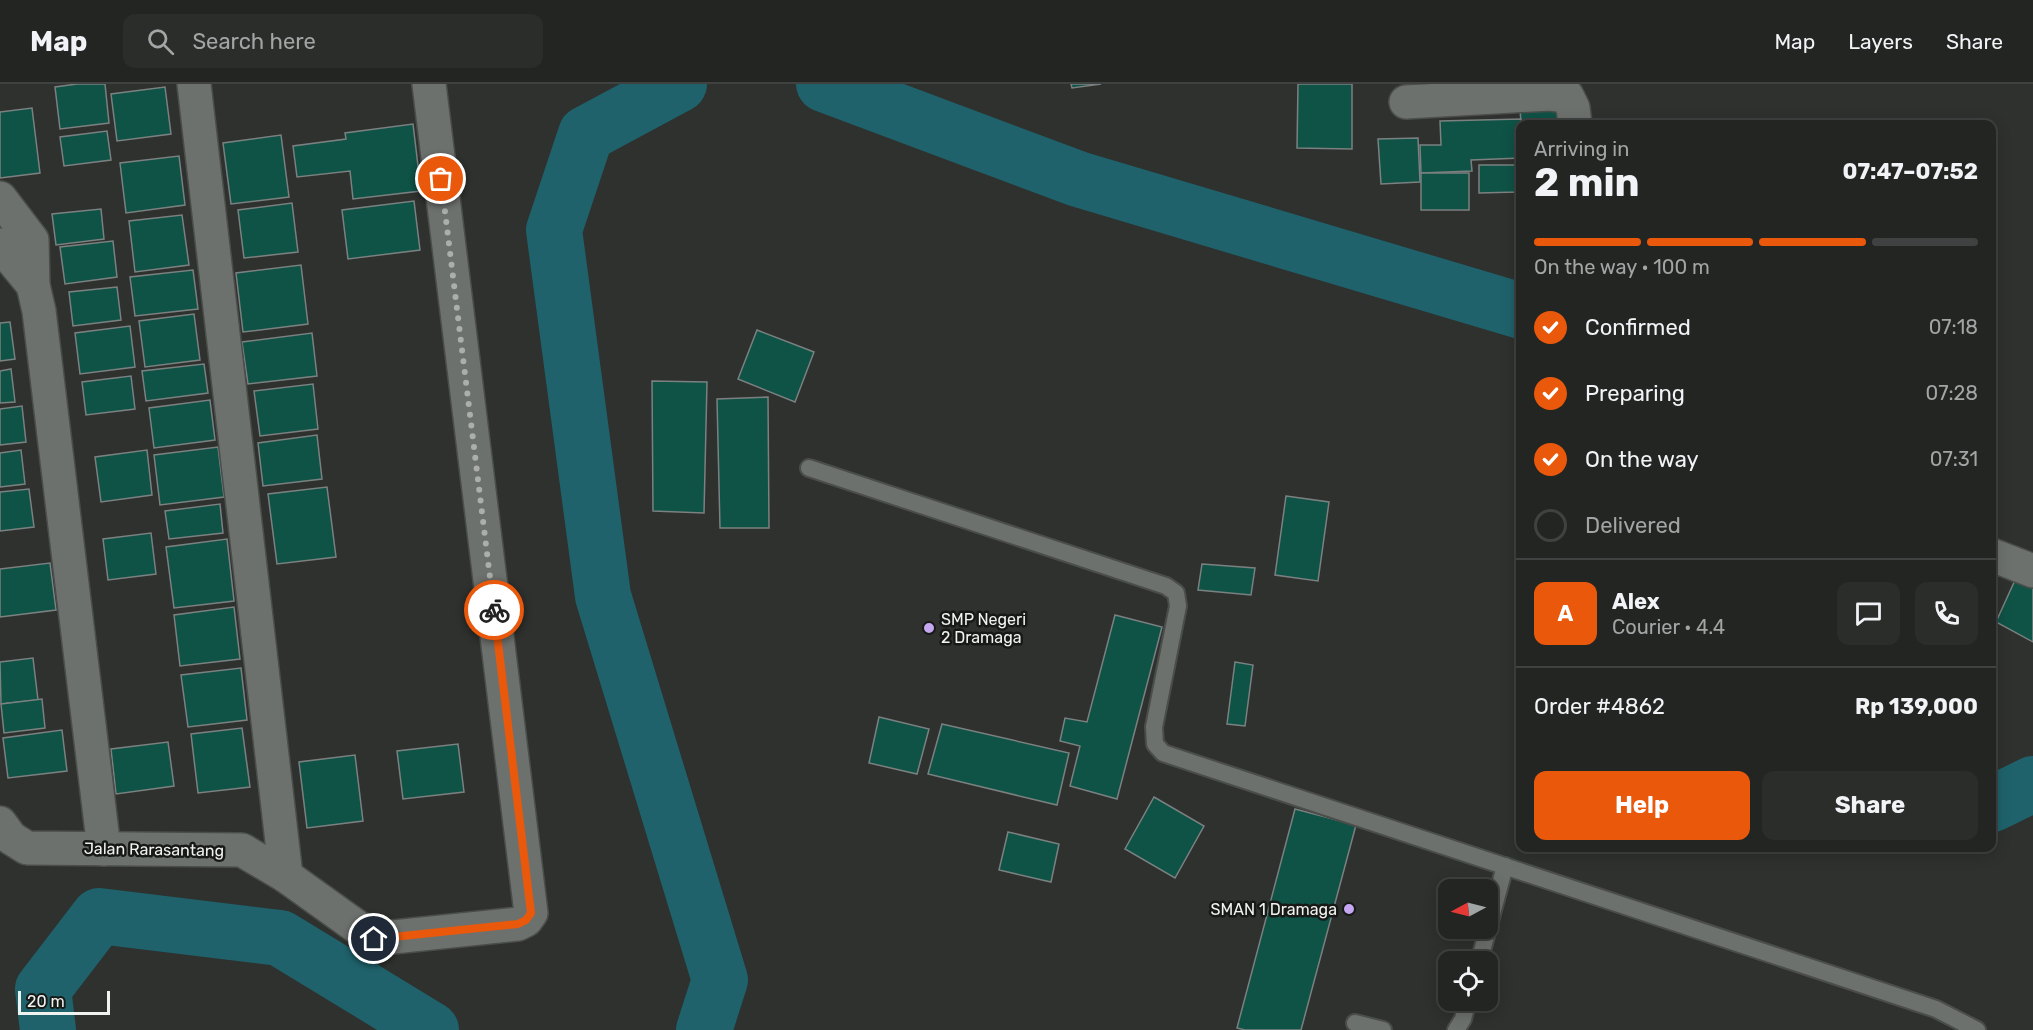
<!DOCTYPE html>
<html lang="en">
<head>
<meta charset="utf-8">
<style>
	:root { --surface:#222522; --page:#2a2d2a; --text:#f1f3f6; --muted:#a2a5a5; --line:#3f4240; --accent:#ea580c }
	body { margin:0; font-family:Rubik,sans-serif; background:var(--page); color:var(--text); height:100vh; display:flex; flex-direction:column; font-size:22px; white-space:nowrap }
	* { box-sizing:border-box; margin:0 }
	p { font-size:20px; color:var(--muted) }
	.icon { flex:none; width:33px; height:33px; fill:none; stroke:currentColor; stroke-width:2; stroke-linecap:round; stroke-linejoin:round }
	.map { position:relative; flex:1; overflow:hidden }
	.panel { position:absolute; left:1516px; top:36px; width:480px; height:732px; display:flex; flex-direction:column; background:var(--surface); border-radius:12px; box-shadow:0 3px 15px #0003,0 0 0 2px var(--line) }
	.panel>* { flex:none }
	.needle { width:39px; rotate:263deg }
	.tools { position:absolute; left:1438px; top:795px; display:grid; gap:12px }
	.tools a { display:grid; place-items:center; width:60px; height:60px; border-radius:12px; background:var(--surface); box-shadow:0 3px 15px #0003,0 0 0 2px var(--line); font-size:30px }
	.scale { position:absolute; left:18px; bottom:15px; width:92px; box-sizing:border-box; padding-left:6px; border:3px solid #f0f2f0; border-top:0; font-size:16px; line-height:21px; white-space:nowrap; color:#f0f2f0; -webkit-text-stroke:4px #171917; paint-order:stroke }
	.pin { position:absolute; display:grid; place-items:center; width:51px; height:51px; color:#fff; margin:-26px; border:3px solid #fff; border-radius:50%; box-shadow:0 2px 6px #0007 }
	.courier { position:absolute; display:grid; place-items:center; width:60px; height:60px; margin:-30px; border:4px solid #ea580c; border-radius:50%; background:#fff; color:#222; box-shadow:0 2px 8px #0007 }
	.head em { font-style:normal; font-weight:700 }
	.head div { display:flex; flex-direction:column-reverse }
	.head { display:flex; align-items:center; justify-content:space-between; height:102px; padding:0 18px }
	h1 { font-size:39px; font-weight:700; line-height:45px }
	.bar { display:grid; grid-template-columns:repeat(4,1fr); gap:9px 6px; align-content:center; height:72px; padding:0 18px }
	.bar i { height:8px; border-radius:4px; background:var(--line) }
	.bar .active { background:var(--accent) }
	.bar p { grid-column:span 4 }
	.line { display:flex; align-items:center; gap:15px; padding:0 18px; border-top:2px solid var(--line) }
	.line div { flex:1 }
	.round { display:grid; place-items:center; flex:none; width:63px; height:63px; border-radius:12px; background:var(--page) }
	ol { padding:0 18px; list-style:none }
	li { display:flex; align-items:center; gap:18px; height:66px }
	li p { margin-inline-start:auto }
	li .icon { padding:6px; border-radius:50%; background:var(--accent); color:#fff; stroke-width:4 }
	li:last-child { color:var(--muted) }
	li i { width:33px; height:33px; border:3px solid var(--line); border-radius:50% }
	.button { display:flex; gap:12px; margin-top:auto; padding:12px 18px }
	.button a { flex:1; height:69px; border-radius:12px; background:var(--accent); color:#fff; font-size:24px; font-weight:700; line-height:69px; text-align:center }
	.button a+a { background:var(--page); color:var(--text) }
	header { display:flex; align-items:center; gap:36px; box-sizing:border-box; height:84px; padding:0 30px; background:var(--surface); border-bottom:2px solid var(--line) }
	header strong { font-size:28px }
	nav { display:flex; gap:33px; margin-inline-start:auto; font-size:21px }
	.search { width:420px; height:54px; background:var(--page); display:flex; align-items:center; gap:15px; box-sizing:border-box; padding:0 21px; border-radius:12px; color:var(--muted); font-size:22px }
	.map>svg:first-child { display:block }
</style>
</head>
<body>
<header>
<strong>Map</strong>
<div class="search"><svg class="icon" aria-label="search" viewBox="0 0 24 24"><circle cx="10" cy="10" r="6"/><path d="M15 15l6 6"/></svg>Search here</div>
<nav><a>Map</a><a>Layers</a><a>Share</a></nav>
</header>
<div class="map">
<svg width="2033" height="946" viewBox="0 0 2033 946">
	<rect width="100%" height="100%" fill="#2e312e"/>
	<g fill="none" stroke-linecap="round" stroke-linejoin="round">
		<!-- river -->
		<g stroke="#1f626b" stroke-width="56">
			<polyline points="679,0 586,50 554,146 603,512 720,896 704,946"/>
			<polyline points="824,0 1078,95 1521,227"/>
			<polyline points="1992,720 2033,700"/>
			<polyline points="48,946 43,905 99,832 280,854 431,946"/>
		</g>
	</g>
	<!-- building -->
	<g fill="#0f5246" stroke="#7b8180" stroke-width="1.5">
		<polygon points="77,0 105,0 109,39 60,45 55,3"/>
		<polygon points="1071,0 1101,0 1072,4"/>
		<polygon points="1298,0 1352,0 1352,65 1297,64"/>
		<polygon points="165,3 171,50 117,57 111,10"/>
		<polygon points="1563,21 1564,40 1521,40 1520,24"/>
		<polygon points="32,24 40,89 0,94 0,28"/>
		<polygon points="1521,35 1521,74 1471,76 1472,87 1421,89 1420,61 1441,61 1440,37"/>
		<polygon points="413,40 421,107 353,115 350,87 297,93 293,62 346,55 345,49"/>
		<polygon points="107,47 111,76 64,82 60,53"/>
		<polygon points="281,51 289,113 231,120 223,59"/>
		<polygon points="1418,54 1420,98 1381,100 1378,55"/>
		<polygon points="179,72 185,121 126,129 120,79"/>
		<polygon points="1479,81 1517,81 1518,108 1479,109"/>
		<rect x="1421" y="89" width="48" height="37"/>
		<polygon points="414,117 420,166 348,175 342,126"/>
		<polygon points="292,119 298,168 244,174 238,126"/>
		<polygon points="101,125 104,155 56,161 52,130"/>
		<polygon points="182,131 189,181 135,188 129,137"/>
		<polygon points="113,157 117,193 65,200 60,163"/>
		<polygon points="301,181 308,240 243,248 236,189"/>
		<polygon points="193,186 198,225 135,232 130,193"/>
		<polygon points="117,203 121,236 73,242 69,208"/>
		<polygon points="194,230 200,276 145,283 139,237"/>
		<polygon points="10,238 15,275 0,277 0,239"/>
		<polygon points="130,242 135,283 80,290 75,249"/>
		<polygon points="757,246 814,268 795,318 738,295"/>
		<polygon points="312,249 317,292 248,300 242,258"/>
		<polygon points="204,280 208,309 146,317 142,287"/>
		<polygon points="11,285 15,318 0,319 0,287"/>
		<polygon points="131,292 135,325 86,331 82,298"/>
		<polygon points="652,297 707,298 704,429 653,427"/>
		<polygon points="313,300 318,345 260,352 254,307"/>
		<polygon points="768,313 769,444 720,444 717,315"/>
		<polygon points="210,316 215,356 154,364 149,324"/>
		<polygon points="22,322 26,358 0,361 0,325"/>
		<polygon points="317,351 322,395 263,402 258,359"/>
		<polygon points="218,363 224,413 160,421 154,371"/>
		<polygon points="21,366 25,400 0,403 0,369"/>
		<polygon points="147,366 152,411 101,418 95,373"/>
		<polygon points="327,403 336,473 277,480 268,410"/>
		<polygon points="29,405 34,443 0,447 0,408"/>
		<polygon points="1286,412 1329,418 1318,497 1275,491"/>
		<polygon points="220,420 223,449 169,455 165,427"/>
		<polygon points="151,449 156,490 108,496 103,455"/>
		<polygon points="227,455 234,517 174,524 166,463"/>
		<polygon points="1992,478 2001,481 1992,511"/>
		<polygon points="50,479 56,526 0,533 0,485"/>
		<polygon points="1202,480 1255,484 1251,511 1198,506"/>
		<polygon points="2016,494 2033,504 2033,558 1996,538"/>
		<polygon points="234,523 240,575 180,582 174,531"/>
		<polygon points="1115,531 1162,543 1117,715 1070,702 1080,662 1060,657 1065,634 1087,638"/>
		<polygon points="33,574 38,616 1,620 0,578"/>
		<polygon points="1235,578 1253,581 1245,642 1227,640"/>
		<polygon points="241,584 247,636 188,643 181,591"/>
		<polygon points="42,615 45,644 4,649 1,620"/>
		<polygon points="879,633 929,645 917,690 869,679"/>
		<polygon points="942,640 1069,669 1057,721 928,690"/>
		<polygon points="242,644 250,703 198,709 191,650"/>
		<polygon points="62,646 67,687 8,694 3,654"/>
		<polygon points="168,658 174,702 116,710 111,665"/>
		<polygon points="458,660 464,708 403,715 397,667"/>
		<polygon points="355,671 363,737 307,744 299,678"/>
		<polygon points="1154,713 1204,742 1175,794 1125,765"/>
		<polygon points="1295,725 1356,741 1301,946 1245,946 1237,944"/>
		<polygon points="1008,748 1059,760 1051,798 999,786"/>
	</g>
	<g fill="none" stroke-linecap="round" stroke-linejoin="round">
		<!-- lane casing -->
		<g stroke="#4a4d4a" stroke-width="20">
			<g id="lane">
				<polyline points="809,384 1166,502 1176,509 1178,522 1154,643 1155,660 1163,669 1936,925 1977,946"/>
				<polyline points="1479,878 1505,782"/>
				<polyline points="1355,939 1383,946"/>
				<polyline points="1456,946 1463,935 1468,916"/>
			</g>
		</g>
		<!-- street casing -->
		<g stroke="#4a4d4a" stroke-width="36">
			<g id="street">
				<polyline points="194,0 286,792"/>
				<polyline points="1406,18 1550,10 1567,12 1573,24 1575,40"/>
				<polyline points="0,114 32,156 33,201 39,227 104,765"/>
				<polyline points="0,161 33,201"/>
				<polyline points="1992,471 2033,487"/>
				<polyline points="0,739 11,754 27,764 242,766 286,792 374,855 518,840 526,836 531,829 429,0"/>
			</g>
		</g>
		<!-- lane -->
		<use href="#lane" stroke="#6d716d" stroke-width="16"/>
		<!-- street -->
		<use href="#street" stroke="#6d716d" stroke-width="33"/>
	</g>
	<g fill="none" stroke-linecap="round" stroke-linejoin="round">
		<!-- done -->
		<polyline stroke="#acaeac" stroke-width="6" stroke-dasharray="0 10.8" points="441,95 494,526"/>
		<!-- route -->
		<polyline stroke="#ea580c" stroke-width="8" points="374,855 518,840 526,836 531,829 494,526"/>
	</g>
	<!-- markers -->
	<g fill="#c5a6f0" stroke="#171917" stroke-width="2">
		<circle cx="929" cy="544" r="6"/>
		<circle cx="1349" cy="825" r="6"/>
	</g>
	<g text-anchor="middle" stroke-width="5" stroke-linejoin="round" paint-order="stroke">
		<!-- poi labels -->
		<g font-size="16" fill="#f0f2f0" stroke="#171917" text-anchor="start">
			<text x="941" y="541">SMP Negeri<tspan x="941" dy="18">2 Dramaga</tspan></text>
			<text x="1337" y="831" text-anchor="end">SMAN 1 Dramaga</text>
		</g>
		<!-- street labels -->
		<g font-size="16" fill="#f0f2f0" stroke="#171917">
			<text transform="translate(154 765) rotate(1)" y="6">Jalan Rarasantang</text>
		</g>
	</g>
</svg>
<div class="tools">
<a><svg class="needle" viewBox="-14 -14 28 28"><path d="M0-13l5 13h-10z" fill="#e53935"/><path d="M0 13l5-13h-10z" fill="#a2a5a5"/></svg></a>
<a><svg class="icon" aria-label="locate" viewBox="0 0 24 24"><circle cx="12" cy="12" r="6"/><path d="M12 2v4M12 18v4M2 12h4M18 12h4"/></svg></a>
</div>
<div class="scale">20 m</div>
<div class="pin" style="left:441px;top:95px;background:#ea580c"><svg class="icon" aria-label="bag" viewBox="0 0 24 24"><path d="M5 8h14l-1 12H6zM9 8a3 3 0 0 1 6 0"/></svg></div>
<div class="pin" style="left:374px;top:855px;background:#1f2937"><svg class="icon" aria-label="home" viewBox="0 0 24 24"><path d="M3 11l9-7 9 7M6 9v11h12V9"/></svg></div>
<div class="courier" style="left:494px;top:526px"><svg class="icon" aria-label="bike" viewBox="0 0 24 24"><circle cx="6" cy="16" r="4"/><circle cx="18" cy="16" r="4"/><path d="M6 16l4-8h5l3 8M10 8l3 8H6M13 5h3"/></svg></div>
<section class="panel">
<div class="head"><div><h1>2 min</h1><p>Arriving in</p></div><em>07:47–07:52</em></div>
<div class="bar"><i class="active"></i><i class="active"></i><i class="active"></i><i></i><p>On the way · 100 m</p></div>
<ol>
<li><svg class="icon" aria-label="check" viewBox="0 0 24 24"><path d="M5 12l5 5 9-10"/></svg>Confirmed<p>07:18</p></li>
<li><svg class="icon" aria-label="check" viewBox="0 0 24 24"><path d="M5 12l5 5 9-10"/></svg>Preparing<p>07:28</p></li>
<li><svg class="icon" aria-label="check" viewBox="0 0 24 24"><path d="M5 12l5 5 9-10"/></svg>On the way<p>07:31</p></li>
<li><i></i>Delivered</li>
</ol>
<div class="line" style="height:108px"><b class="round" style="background:var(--accent);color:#fff">A</b><div><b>Alex</b><p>Courier · 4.4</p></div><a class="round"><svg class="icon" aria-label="chat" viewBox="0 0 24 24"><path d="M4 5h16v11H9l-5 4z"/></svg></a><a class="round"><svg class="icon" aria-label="phone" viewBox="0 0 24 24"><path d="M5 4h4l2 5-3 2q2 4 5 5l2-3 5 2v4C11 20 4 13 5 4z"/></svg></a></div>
<div class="line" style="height:78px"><div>Order #4862</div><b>Rp 139,000</b></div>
<div class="button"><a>Help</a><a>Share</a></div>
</section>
</div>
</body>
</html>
